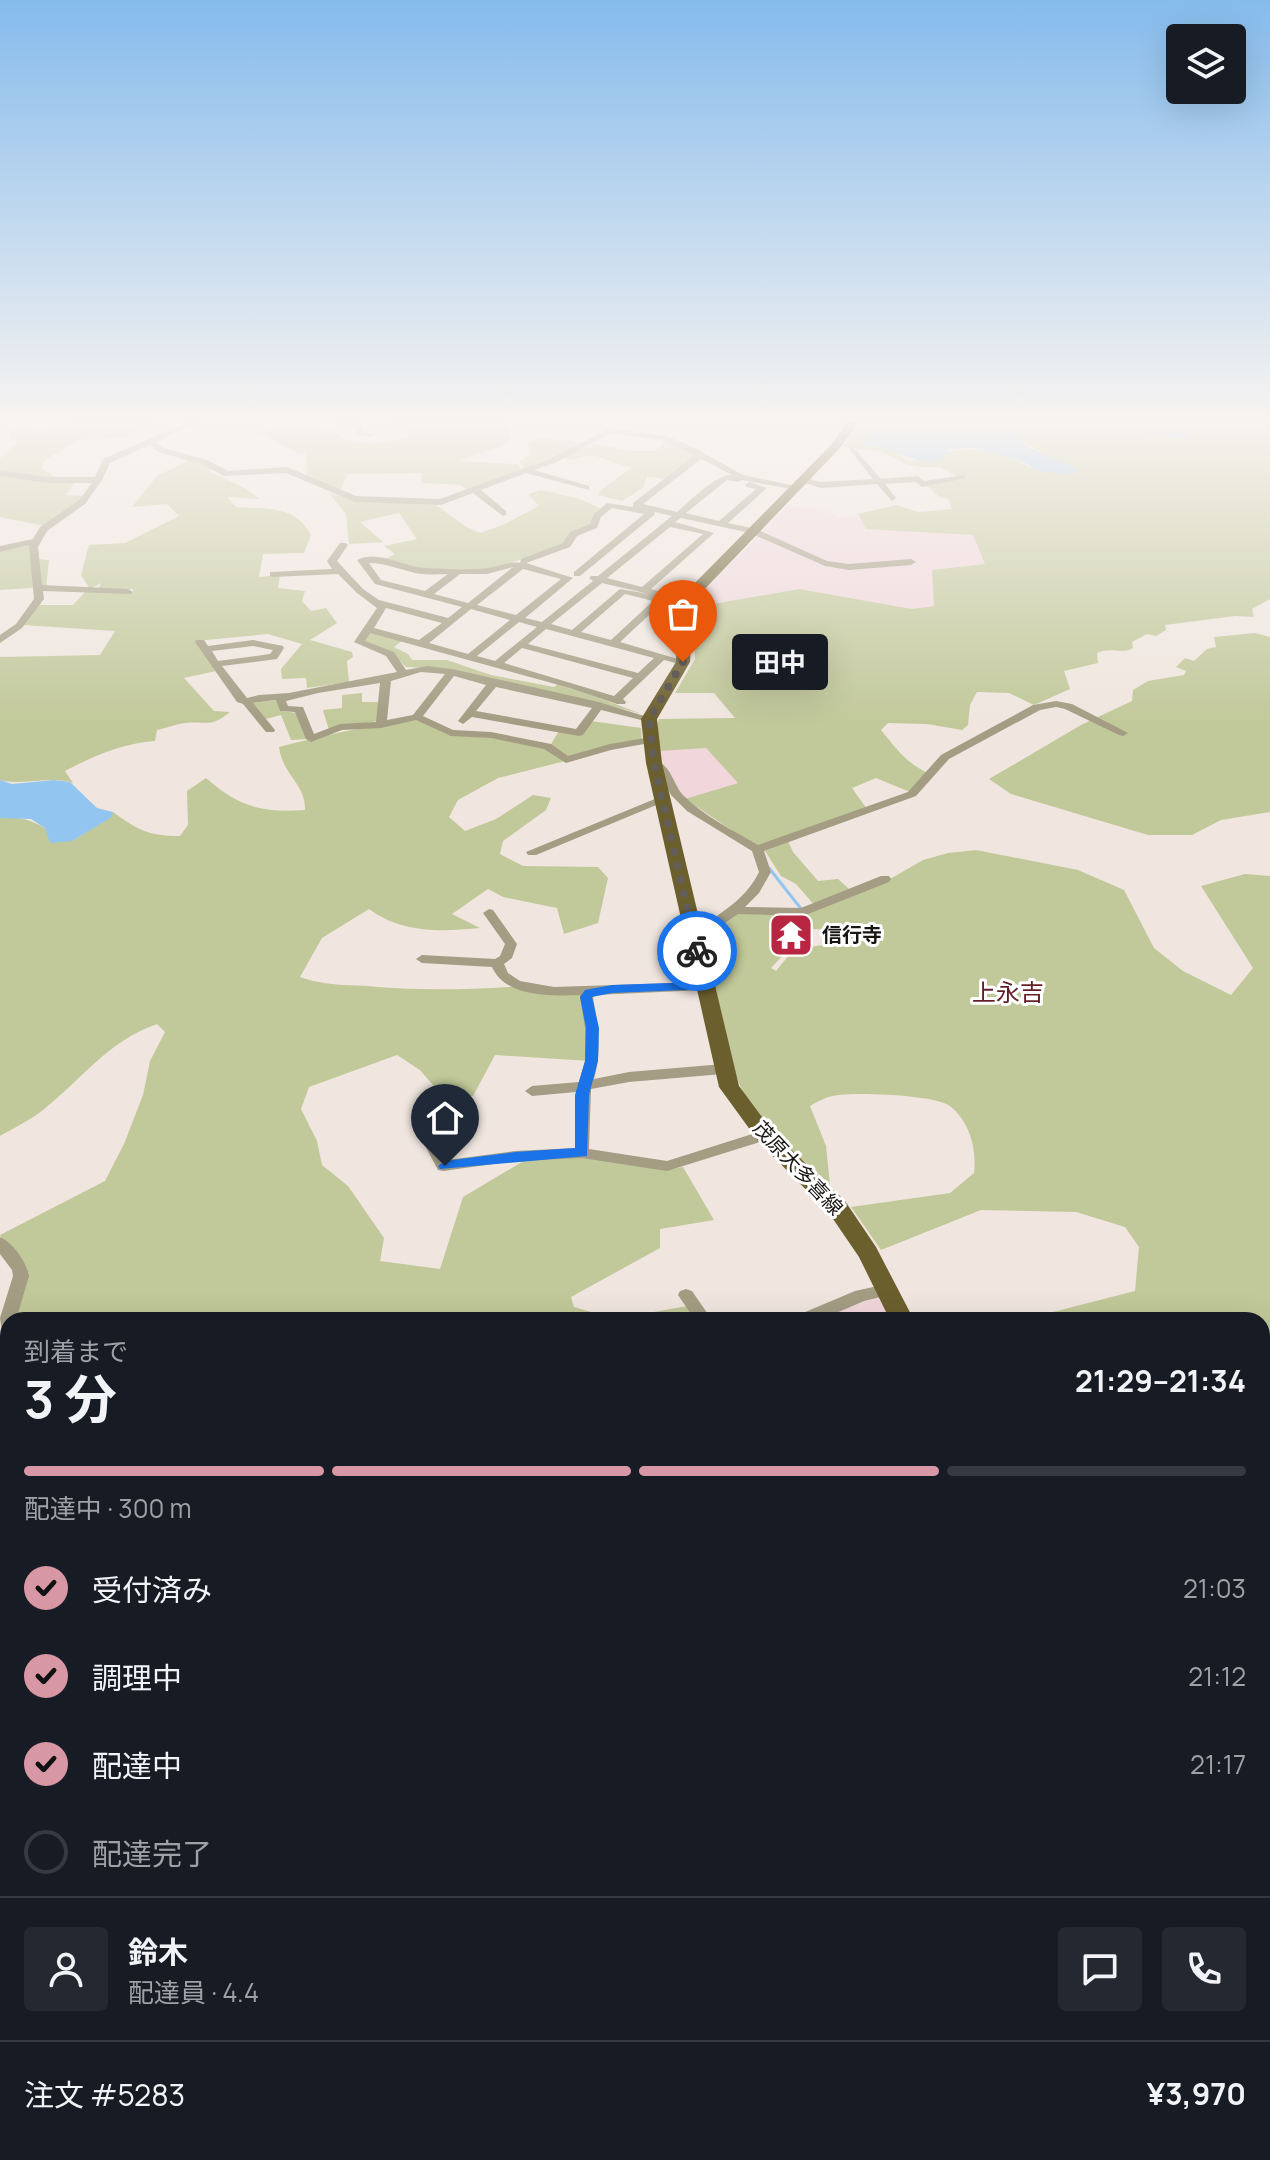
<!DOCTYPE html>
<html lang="ja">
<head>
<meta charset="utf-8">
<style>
	:root { --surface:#171b24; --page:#242831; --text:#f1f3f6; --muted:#9ea1a6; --line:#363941; --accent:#d797a5 }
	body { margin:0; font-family:Manrope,"Noto Sans JP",sans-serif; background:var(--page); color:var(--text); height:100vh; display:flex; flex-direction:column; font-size:30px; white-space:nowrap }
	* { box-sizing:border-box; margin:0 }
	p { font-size:26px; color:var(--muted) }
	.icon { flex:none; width:44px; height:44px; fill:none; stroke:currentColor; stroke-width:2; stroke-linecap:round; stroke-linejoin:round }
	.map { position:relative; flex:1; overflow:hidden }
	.side { position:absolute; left:0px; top:1312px; width:1270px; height:848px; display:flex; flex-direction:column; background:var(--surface); border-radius:24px 24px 0 0; box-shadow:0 8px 32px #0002 }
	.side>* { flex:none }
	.controls { position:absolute; left:1166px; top:24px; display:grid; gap:16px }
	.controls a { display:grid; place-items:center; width:80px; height:80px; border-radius:8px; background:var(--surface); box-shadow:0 8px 32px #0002; font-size:40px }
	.pin { position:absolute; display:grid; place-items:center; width:68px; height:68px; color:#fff; margin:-82px -34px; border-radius:50% 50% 50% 0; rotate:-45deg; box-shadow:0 0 8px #0007 }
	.pin .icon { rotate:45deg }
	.courier { position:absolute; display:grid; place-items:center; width:80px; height:80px; margin:-40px; border:6px solid #1a73e8; border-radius:50%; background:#fff; color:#222; box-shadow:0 2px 10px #0007 }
	.bubble { position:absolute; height:56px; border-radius:8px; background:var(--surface); box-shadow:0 8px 32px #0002; font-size:26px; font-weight:700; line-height:56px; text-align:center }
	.overview em { font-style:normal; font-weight:700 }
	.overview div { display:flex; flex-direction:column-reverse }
	.overview { display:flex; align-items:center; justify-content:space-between; height:136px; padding:0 24px }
	h1 { font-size:52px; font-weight:700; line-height:60px }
	.bar { display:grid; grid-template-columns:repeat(4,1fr); gap:12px 8px; align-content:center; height:96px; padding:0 24px }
	.bar i { height:10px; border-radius:6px; background:var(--line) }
	.bar .on { background:var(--accent) }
	.bar p { grid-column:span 4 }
	.line { display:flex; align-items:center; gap:20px; padding:0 24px; border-top:2px solid var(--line) }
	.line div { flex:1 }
	.round { display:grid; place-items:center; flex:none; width:84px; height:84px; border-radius:8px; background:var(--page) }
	ol { padding:0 24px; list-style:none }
	li { display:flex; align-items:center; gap:24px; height:88px }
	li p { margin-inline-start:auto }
	li .icon { padding:8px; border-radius:50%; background:var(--accent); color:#111; stroke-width:4 }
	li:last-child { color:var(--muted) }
	li i { width:44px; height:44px; border:4px solid var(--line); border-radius:50% }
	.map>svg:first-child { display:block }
</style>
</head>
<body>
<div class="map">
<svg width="1270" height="2160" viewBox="0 0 1270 2160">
	<rect width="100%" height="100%" fill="#f0e6df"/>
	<!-- commercial -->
	<g fill="#f1d7dc">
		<polygon points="788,506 821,508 839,518 858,514 866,529 974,535 985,564 933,570 935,606 912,609 799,589 711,604 699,596"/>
		<polygon points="706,748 739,783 685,799 662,764 660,751"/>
		<polygon points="881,1295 894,1320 816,1320 857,1299"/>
	</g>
	<!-- green -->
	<g fill="#c1c899" fill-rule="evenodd">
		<polygon points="84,421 151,421 124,438 79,440 45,460 41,468 58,479 0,471 0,458 18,442 9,438 13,427 47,429"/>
		<path d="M385 421H500L509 425 510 440 501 447 458 461 516 464 522 469 468 491 461 485 421 483 422 473 348 474 339 492 307 475 306 454C285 451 277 440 257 433 278 425 309 423 331 430 337 432 341 438 347 440 366 446 390 443 409 438L405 426Z"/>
		<path d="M860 421H878L862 444 889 449 910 461C954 447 989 442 1031 468L1040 451 1013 436 1009 429C1053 407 1134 431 1182 439L1184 428 1158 421H1270V599L1252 609 1254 617 1235 616 1165 625 1166 630 1156 636 1147 634 1132 642 1133 648C1122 655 1111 646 1097 653L1098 663 1064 671 1070 689 1034 705 1009 693 977 692 970 705 968 725 962 730 927 724 888 723 881 730C896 748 906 763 928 773L910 792 876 778 852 788 867 809 763 845H754L685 799 738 783 706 748 660 751 656 730 659 719 735 718 714 693H675L695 659 693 611 699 596 712 604 799 589 912 609 934 606 932 570 985 564 973 535 866 529 858 514 896 505 919 512 952 509 948 499 939 497 924 482 958 477 940 467H920L906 464 883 452 843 447Z"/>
		<polygon points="542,438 587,443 525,468 519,462 529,455 528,443"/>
		<polygon points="666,441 696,454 666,479 647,477 643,488 622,501 598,495 601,490 631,468 592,455 570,460 560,457 594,444 632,451 655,451"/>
		<path d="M191 459 211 466 209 472 241 486 260 499 227 497 236 507C266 509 296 505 311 535L304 553 263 554 259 577 280 575 278 588 305 591 302 601 311 611 326 608 337 623 310 640 352 652 353 657 347 661 349 682 307 688 306 678 282 679 281 669 302 644 268 634 195 641 216 671 184 678 214 711 230 712C210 728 208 721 185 723 176 724 166 728 157 730L155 741C123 743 93 756 65 771L73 783C50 775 24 786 0 780V657L100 655 115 631 22 625 37 605H73L86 591 133 593V589L98 590 101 583 90 589 81 575 89 545 125 543 179 516 167 504 132 507 157 476Z"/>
		<polygon points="0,474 76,480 66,495 84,496 45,526 0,517"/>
		<polygon points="541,490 580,499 602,509 593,525 565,545 492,569 422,570 386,559 395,554 384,546 417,539 399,513 360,522 383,542 349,544 346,514 329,493 354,500 436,505 468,528 480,533 503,525 539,506 528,494"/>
		<polygon points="29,543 37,559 49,560 46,587 0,590 0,550"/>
		<polygon points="367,632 403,640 394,647 408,654 412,660 447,660 491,675 554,687 559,683 642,714 589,700 495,682 451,669 406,667 397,658 361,642"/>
		<polygon points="1255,633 1270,637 1270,812 1221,820 1192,835 1148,835 1011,794 989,779 1081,725 1132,701 1133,690 1148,681 1184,675 1186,671 1176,667 1185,658 1194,661 1207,649 1216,647 1214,637"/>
		<polygon points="362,693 362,702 380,702 378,721 329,730 323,710 342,708 342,695"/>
		<polygon points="278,700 280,711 298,713 307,739 291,740 281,715 266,719 251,703"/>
		<path d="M418 719 447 734 487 737 545 747 565 761 498 778 458 800 449 817 465 831 496 819 533 795 551 798 546 810 503 841 500 854 523 866 598 867 608 878 598 923 564 934 557 908 503 897 488 889 452 914 480 928C441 932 401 933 369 909L322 938 300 977C329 987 349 984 378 987 428 991 476 989 525 986 545 985 567 990 586 991L590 1061 495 1055 473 1096 446 1100 420 1070 397 1055 309 1087 301 1109 317 1141 322 1165 348 1186 384 1238 380 1261 440 1269 463 1197 527 1159 599 1155 670 1169 683 1167 714 1220 660 1229V1248L571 1297 574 1307 615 1319 687 1306 701 1320H12L24 1285 0 1235 105 1181 124 1144 143 1095 150 1061 165 1032 157 1024C108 1041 82 1079 43 1110 30 1120 14 1128 0 1136V818C30 813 45 831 72 841L111 817 113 812C138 830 148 836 180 836L188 825 187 791 206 778C239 807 262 813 305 810 306 784 283 776 279 747 326 735 370 725 418 719Z"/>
		<polygon points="591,721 641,728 642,740 569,758 550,746 559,731 580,735"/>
		<polygon points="788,841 793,852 818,881 838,879 850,890 816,907 796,884 781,876 765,851"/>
		<path d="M976 850 1078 870 1124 890 1154 948 1183 971 1231 995 1253 968 1201 886 1245 874 1270 876V1335L1262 1333V1320H1040L1049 1313 1135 1291 1139 1247 1125 1227 1076 1212 981 1210 881 1250 851 1207 950 1193 974 1173C977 1150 970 1122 950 1106 937 1095 858 1092 839 1095 828 1096 820 1100 810 1106L826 1146 830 1185C800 1156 761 1127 742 1090 724 1053 714 983 704 941L734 912 803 913 890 879 923 860 948 853ZM783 927 843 931 853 941 794 949 776 971 771 968 786 952 781 940Z"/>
		<polygon points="0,1619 8,1621 8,1694 0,1700"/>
		<polygon points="1262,1705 1270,1708 1270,1947 1262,1944"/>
	</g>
	<!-- water -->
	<g fill="#92c6f1">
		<path d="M878 421H1031L1009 430C1022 449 1058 460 1078 469L1073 474 1042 472 1017 459 974 448 949 449 940 460C907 465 892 444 861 445Z"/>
		<path d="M1072 421C1104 421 1169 412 1192 436L1182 439Z"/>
		<polygon points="0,780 12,784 54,780 70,782 97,808 113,812 112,817 72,841 50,843 45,828 31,819 0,818"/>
	</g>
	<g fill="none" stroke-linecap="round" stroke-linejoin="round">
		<!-- stream-far1 -->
		<polyline stroke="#92c6f1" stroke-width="3" points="769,868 802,910"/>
		<!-- stream -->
		<g stroke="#92c6f1" stroke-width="6">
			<polyline points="1262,1796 1270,1794"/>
			<polyline points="573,2152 574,2160"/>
			<polyline points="1014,2160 1015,2152"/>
		</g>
		<!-- river -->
		<g fill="#92c6f1" fill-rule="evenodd">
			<polygon points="8,1651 8,1681 0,1684 0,1654"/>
			<polygon points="1262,1686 1270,1689 1270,1719 1262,1716"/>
		</g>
		<!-- minor -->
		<g fill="#a49d84" fill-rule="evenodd">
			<path d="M190 421H201L156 442 164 448 207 460 228 471 287 467 356 496 440 499 549 459 610 428 666 436 691 446 743 475 800 487 796 490 742 480 738 482 727 480 686 513 719 521 756 489 746 487 745 485 749 482 767 488 728 523 756 529 827 561 849 564 911 559 916 562 911 565 849 570 825 566 750 533 681 518 675 522 714 533 651 589 692 601 687 604 663 598V602L620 642 688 662 683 665 664 660 623 699 626 702 625 704H617L570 688 370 633 365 641 394 652 406 670 427 666 452 669 599 702 654 719 649 722 601 710 583 735 579 736 472 717 463 724 458 721 486 685 454 676 423 716 453 730 491 732 551 744 568 756 610 744 651 737 656 740 655 742 611 750 566 763 544 749 491 738 451 736 416 720 381 728 342 730 311 742 306 739 295 712 280 711 276 700 253 703 275 730 274 732H266L243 704 237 702 195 642 196 640H204L208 646 253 640 283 646 284 648 277 659 222 666 247 698 259 695 289 693 397 672 386 656 354 642 377 608 357 593 338 574 273 577 270 576V572L332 569 327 561 340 543H346L348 545 337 561 363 589 379 600 448 618 462 607 375 584 357 560C378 549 403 567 425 568 442 569 473 570 489 568 500 566 510 561 520 563L521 559 563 543 570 532 590 524 594 514 607 503 633 507V503L695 455 661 440 611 433 555 463 534 470 589 486V490L526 473 481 490 506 511V515L503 516 473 493 441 505 355 502 286 473 224 476 201 464 158 452 150 445 110 463 102 480 85 504 47 531 38 547 42 585 128 589 133 592 131 594 43 591 44 599 22 628 0 643V635L16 624 34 599 29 545 0 552V546L33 539 40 527 79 500 92 483H48L0 476V470L48 477H95L103 459ZM701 459 732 475C716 474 690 501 677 512L643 504ZM612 508 644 514 574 572V576H580L654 515 655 512 672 516 598 576H591L589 578 593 581 542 622 525 618 573 578 526 563 570 547 577 536 597 528 601 517ZM670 527 703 534 642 587 607 578ZM369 563C387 563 403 571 421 574 430 575 439 574 448 574L425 591 381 580ZM513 567 468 603 434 594 460 574H487ZM523 569 561 579 516 615 477 605ZM602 583 649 594 620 589 572 630 551 624ZM625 594 653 601 611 640 581 632ZM386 608 442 623 419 640 374 628ZM471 609 510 620 468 654 429 643ZM519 622 537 627 495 661 477 656ZM546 629 654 658 638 673 528 644ZM253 646 273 650 270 654 218 661 212 651ZM522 648 633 678 614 696 504 663ZM421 672 445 674 413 715 387 720 391 681ZM380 683 376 722 340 724 314 734 303 707 288 706 286 701 318 693ZM496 687 592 708 576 729 476 711Z"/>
			<polygon points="330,421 363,424 363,431 375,435 371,437 355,435 356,428"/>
			<polygon points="853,447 881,479 918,476 924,481 963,475 967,478 922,487 916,482 885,484 896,498 892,501 877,484 821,488 799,481 803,478 821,482 873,479 849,449"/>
			<path d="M1056 701 1072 704 1128 733 1123 736 1119 735 1065 709 1056 707 1040 710 949 759 916 796 764 851 771 872 759 893 745 907 801 908 881 876H889L891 879 889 882 803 916 738 914 698 941 694 942 688 938C712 916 744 904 759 872L752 851 687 811 671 795 659 773 648 763 650 761C670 759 672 783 683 795 703 816 733 830 758 845L908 792 941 755 1033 705Z"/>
			<polygon points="662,796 666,797 666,801 536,855 528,855 526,852"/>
			<path d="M489 909 493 910 517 944 512 958 504 964 508 973 520 981 554 987 704 982 711 986 704 990 595 995 593 997C598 1026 602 1051 594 1079L629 1072 723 1064 730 1069 723 1074 629 1082 591 1089 589 1149 667 1161 765 1130 770 1131 772 1135 770 1139 667 1171 582 1158 515 1161 443 1171 438 1170 422 1140 424 1136H434L447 1160 515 1151 575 1148 576 1092 532 1096 525 1091 532 1086 579 1082 585 1061V1028L580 995C551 996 506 998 492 967L422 963 416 959 422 955 495 959 500 956 505 944 483 913Z"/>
			<path d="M0 1237C13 1243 26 1261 29 1276L16 1320H8V1333L2 1332 0 1318 13 1276 12 1270 0 1254Z"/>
			<polygon points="887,1284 893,1286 895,1290 893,1294 864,1301 820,1320 796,1320 798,1315 855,1291"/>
			<polygon points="686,1289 692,1291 712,1320 695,1320 678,1295 680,1291"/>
			<polygon points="1262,1940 1270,1943 1270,1965 1262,1962"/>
			<polygon points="8,2077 8,2101 0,2102 0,2078"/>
			<rect x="318" y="2152" width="24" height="8"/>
			<polygon points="444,2152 470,2152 473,2160 447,2160"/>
			<polygon points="818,2152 861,2152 864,2160 821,2160"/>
		</g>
		<!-- secondary -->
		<g fill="#847953" fill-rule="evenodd">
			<polygon points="0,1603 8,1605 8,1627 0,1625"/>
			<rect x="1262" y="1614" width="8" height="22"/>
		</g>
		<!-- primary -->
		<g fill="#6c5f2e" fill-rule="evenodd">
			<polygon points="848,421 860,421 839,449 699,595 693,606 690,662 657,719 662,763 739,1086 773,1132 845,1201 876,1247 914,1320 890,1320 859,1257 829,1213 759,1142 719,1087 646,763 641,719 676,662 679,606 688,590 831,445"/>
			<polygon points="701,2152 735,2152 732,2160 698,2160"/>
		</g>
	</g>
	<!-- sky -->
	<linearGradient id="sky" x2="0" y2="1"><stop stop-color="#85bbec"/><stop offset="0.58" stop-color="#f8f4f1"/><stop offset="1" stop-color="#f8f4f1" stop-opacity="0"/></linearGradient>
	<rect width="1270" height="724" fill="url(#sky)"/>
	<!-- route -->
	<polygon fill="#1a73e8" points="697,947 703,951 709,989 612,993 592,997 599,1028 598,1061 589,1095 587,1156 440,1169 438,1166 445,1161 515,1152 575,1148 575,1095 585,1061 586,1028 580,997 585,990 612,985 698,982 691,951"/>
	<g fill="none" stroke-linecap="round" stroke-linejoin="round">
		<!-- done -->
		<polyline stroke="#645e5a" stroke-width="8" stroke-dasharray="0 14.4" points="683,662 649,719 654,763 697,951"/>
	</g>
	<!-- icons -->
	<defs>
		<g id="temple-square" transform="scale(2.3)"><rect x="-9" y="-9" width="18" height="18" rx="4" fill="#b82641" stroke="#fff"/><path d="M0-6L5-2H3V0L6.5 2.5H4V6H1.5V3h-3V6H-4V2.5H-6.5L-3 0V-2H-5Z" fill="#fff"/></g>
	</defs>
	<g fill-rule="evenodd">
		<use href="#temple-square" x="791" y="935"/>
	</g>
	<g text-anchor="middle" stroke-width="6" stroke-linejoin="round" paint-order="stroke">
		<!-- poi labels -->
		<g font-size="20" font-weight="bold" fill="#191513" stroke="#fff" text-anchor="start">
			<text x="822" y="942">信行寺</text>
		</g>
		<!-- street labels -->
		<g font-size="20" fill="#191513" stroke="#fff">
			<text transform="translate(798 1168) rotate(47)" y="7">茂原大多喜線</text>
		</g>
		<!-- quarter labels -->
		<g font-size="24" fill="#621d25" stroke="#fff">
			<text x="1008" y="1001">上永吉</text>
		</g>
	</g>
</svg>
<div class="controls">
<a><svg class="icon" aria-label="layers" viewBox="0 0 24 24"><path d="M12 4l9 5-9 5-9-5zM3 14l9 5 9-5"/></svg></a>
</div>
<div class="pin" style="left:683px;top:662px;background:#ea580c"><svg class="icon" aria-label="bag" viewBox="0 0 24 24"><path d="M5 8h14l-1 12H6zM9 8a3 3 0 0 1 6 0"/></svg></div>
<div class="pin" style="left:445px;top:1166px;background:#1f2937"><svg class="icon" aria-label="home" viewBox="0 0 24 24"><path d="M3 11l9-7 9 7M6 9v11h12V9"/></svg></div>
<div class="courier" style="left:697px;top:951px"><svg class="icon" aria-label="bike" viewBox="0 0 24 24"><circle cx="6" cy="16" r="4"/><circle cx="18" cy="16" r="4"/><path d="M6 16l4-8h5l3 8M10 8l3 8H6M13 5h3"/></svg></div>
<div class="bubble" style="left:732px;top:634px;width:96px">田中</div>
<section class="side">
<div class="overview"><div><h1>3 分</h1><p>到着まで</p></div><em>21:29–21:34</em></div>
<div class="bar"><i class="on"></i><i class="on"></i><i class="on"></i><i></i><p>配達中 · 300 m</p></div>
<ol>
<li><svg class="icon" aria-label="check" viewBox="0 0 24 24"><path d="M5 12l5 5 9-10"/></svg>受付済み<p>21:03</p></li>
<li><svg class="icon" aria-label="check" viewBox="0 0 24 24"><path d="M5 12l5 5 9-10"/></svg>調理中<p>21:12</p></li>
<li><svg class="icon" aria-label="check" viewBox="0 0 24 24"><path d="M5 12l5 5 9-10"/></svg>配達中<p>21:17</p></li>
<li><i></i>配達完了</li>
</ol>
<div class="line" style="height:144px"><a class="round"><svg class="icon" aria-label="person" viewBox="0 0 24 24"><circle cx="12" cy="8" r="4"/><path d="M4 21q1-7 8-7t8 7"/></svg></a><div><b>鈴木</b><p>配達員 · 4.4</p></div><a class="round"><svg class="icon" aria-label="chat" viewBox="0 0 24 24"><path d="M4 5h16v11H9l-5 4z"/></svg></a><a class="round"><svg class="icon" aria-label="phone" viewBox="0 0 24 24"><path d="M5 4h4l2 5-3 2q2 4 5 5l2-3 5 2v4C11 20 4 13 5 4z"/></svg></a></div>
<div class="line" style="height:104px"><div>注文 #5283</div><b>¥3,970</b></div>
</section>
</div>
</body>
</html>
